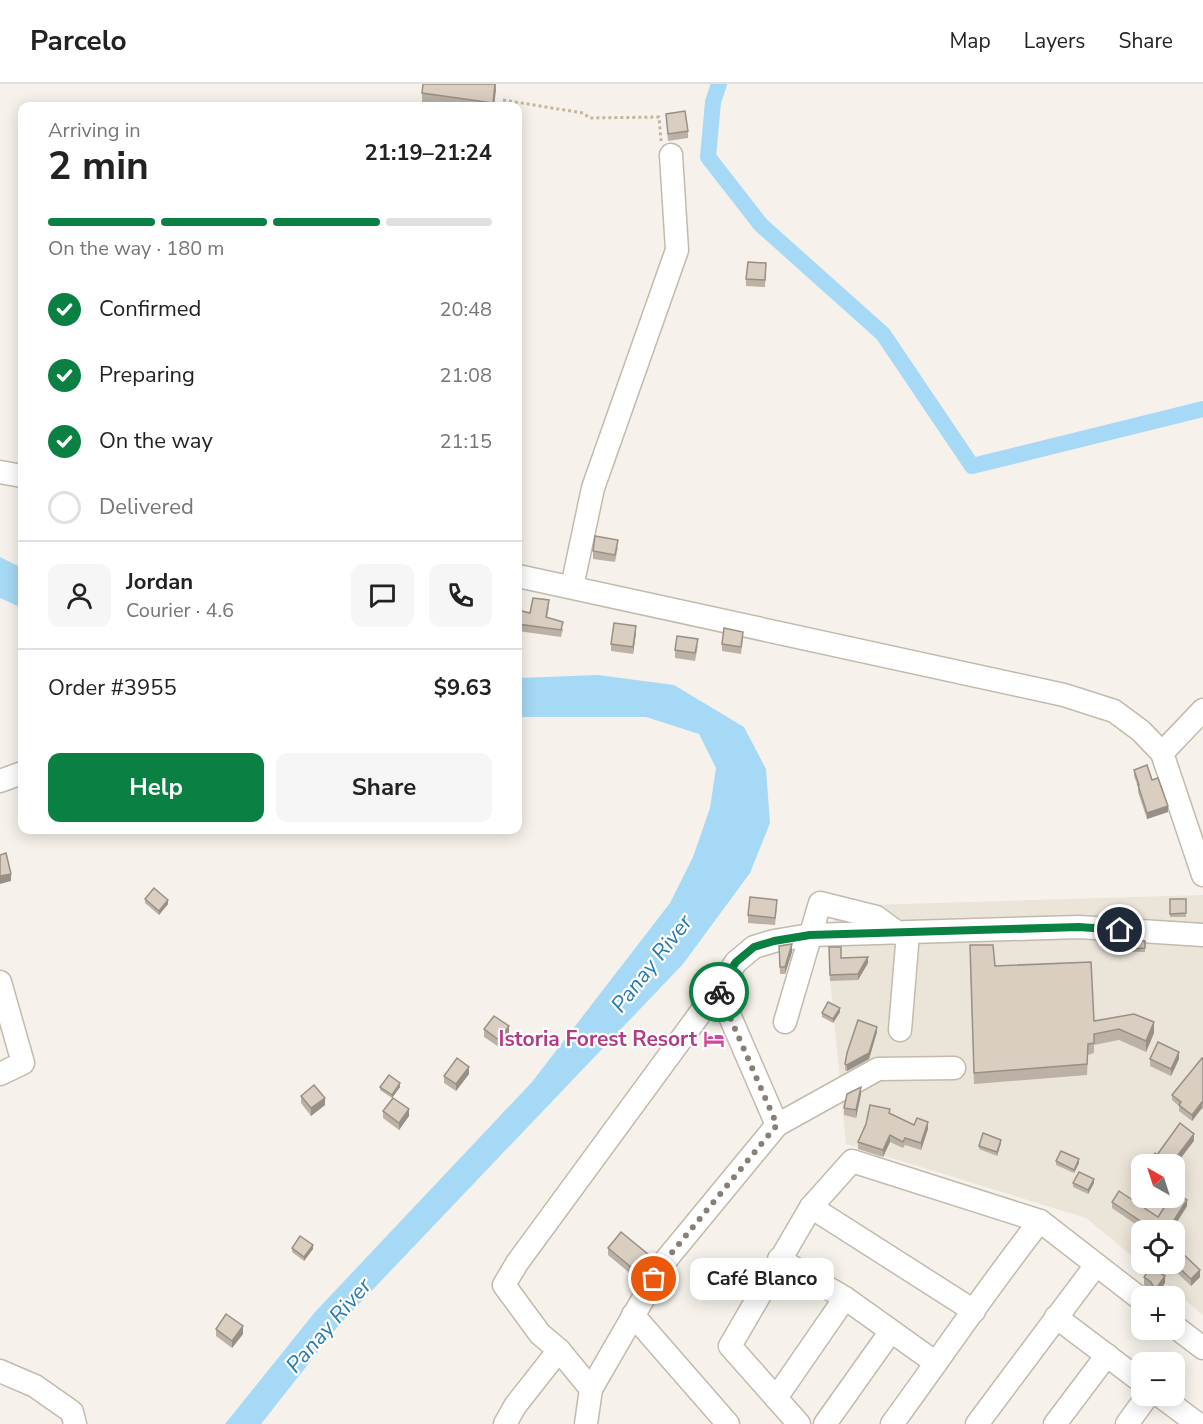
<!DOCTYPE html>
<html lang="en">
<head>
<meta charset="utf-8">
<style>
	:root { --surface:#fff; --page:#f6f6f6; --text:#222; --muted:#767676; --line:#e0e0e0; --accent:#0b8043 }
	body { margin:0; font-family:"Nunito Sans",sans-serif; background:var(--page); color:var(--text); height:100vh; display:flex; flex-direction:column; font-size:22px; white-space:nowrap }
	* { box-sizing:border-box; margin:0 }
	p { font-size:20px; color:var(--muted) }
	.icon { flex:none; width:33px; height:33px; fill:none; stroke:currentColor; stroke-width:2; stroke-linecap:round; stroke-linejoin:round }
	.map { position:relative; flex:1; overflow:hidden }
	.details { position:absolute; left:18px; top:18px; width:504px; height:732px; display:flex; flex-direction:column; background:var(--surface); border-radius:12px; box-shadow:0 3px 15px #0003 }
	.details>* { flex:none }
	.needle { width:39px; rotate:321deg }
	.controls { position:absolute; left:1131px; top:1070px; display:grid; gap:12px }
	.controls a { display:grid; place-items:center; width:54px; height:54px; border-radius:12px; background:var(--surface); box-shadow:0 3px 15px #0003; font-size:30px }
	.pin { position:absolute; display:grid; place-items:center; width:51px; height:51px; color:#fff; margin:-26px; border:3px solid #fff; border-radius:50%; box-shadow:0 2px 6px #0007 }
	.courier { position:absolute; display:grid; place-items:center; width:60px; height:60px; margin:-30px; border:4px solid #0b8043; border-radius:50%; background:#fff; color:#222; box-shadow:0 2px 8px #0007 }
	.bubble { position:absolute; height:42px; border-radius:12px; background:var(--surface); box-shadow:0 3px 15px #0003; font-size:20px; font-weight:700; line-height:42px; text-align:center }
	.headline em { font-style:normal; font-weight:700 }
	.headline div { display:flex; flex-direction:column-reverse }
	.headline { display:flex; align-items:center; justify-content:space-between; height:102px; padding:0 30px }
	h1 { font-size:39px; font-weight:700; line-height:45px }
	.bar { display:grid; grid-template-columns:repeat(4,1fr); gap:9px 6px; align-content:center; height:72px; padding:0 30px }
	.bar i { height:8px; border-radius:4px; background:var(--line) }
	.bar .current { background:var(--accent) }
	.bar p { grid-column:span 4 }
	.line { display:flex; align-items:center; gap:15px; padding:0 30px; border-top:2px solid var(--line) }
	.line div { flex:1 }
	.round { display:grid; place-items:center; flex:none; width:63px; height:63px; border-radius:12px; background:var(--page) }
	ol { padding:0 30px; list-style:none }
	li { display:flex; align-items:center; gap:18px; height:66px }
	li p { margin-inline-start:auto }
	li .icon { padding:6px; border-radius:50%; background:var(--accent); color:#fff; stroke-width:4 }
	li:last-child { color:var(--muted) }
	li i { width:33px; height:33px; border:3px solid var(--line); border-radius:50% }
	.cta { display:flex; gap:12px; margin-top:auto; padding:12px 30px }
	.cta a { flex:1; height:69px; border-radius:12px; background:var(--accent); color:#fff; font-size:24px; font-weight:700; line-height:69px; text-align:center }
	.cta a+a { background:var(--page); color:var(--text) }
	header { display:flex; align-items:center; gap:36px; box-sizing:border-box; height:84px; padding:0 30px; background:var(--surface); border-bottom:2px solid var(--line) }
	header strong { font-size:28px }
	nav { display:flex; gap:33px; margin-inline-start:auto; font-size:21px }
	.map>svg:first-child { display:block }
</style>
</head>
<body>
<header>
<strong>Parcelo</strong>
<nav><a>Map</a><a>Layers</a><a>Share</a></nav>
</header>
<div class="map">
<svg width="1203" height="1340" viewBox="0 0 1203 1340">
	<rect width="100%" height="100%" fill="#f6f2eb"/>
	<!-- residential -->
	<path fill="#ebe4d9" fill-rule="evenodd" d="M1203 811V1231L1086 1134 846 1060 829 885 835 822ZM1142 1080H1174V1113H1142ZM1142 1146H1174V1179H1142Z"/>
	<!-- water -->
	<g fill="#a6d9f5">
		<polygon points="0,473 22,484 22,524 0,514"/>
		<polygon points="598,591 674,601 744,643 766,685 770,739 750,789 683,880 339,1241 261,1340 225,1340 315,1228 532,998 670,819 693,773 710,724 716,684 699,650 646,633 518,633 518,594"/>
	</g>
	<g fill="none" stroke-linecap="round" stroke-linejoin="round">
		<!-- canal -->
		<polyline stroke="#a6d9f5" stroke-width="16" points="719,0 713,18 708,73 761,141 883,250 972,382 1203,325"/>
		<!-- minor casing -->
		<g stroke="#c3baad" stroke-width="25">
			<g id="minor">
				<polyline points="0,388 22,392"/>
				<polyline points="518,492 1064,611 1114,627 1141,647 1162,669 1203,791"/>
				<polyline points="572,503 593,404 677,166 671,71"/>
				<polyline points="1162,669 1203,626"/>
				<polyline points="0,697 22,689"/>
				<polyline points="0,898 23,979 0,990"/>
				<polyline points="718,905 777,1041"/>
				<polyline points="785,938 820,819 876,833 898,849"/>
				<polyline points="900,946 908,849"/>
				<polyline points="811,1123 852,1077 1040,1137 1142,1216"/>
				<polyline points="779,1175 845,1214 936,1279"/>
				<polyline points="633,1231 728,1340"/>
				<polyline points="1056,1233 1142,1298"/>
				<polyline points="1174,1242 1203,1264"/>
				<polyline points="0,1287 35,1302 72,1328 75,1340"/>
				<polyline points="591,1305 559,1266 540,1250 504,1201 517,1179 718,905 736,878 754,863 774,857 810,851 1079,843 1203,851"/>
				<polyline points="1159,1311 1198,1340"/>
				<polyline points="776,1314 845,1214"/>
				<polyline points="505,1340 515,1322 559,1266"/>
				<polyline points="586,1340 591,1305 665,1177 777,1041 878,985 954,984"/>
				<polyline points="799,1340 730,1262 811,1123 974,1227"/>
				<polyline points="825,1340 891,1247"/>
				<path d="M892 1340C942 1272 988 1203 1040 1137"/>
				<polyline points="977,1340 1096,1181"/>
				<polyline points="1055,1340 1107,1271"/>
				<polyline points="1127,1340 1148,1311"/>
			</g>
		</g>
		<!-- path -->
		<polyline stroke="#c5b59d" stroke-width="3" stroke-dasharray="3 3" stroke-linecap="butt" points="503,16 583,29 590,34 659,33 661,57"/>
		<!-- minor -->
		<use href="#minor" stroke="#fff" stroke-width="22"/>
	</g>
	<!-- wall -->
	<g fill="#bbb1a5">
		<polygon points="496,0 494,22 441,22 422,20 422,9"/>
		<polygon points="666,30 688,47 688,54 668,57"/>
		<polygon points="766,186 765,203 746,202 746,195"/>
		<polygon points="618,463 615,478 593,475 593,467"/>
		<polygon points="549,523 547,534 563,545 561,553 518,547 518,526 530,529"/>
		<polygon points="636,549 633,570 611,567 611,560"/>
		<polygon points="743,555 741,570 722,567 722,560"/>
		<polygon points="698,562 695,577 675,574 675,566"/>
		<polygon points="1134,686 1168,728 1147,735 1138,708 1138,703 1134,692"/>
		<polygon points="145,815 168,820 159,831 145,819"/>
		<rect x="1170" y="815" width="16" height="18"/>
		<polygon points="777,823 775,841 748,839 748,831"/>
		<polygon points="1132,856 1145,857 1145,868 1132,868"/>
		<polygon points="779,862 792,868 785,890 780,890"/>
		<polygon points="829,863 841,874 868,879 858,896 830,897"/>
		<polygon points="970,872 995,882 1094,937 1154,949 1146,968 1119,956 1094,961 1094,969 1088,971 1087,991 974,1000"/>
		<polygon points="840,928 833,939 822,933 822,929"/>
		<polygon points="484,945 509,950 499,963 484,953"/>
		<polygon points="877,948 869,975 847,987 845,986 845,980"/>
		<polygon points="1203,974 1203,1025 1202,1024 1192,1037 1179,1027 1179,1022 1172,1016 1172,1011"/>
		<polygon points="1150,975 1179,975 1171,992 1150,982"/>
		<polygon points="469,990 456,1007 444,999 444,992"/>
		<polygon points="380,1003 400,1003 392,1014 380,1006"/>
		<polygon points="861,1010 856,1034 844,1031 844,1024"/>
		<polygon points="301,1012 325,1021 311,1032 301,1019"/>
		<polygon points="383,1027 409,1032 399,1046 383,1034"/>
		<polygon points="890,1030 914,1041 928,1045 921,1066 905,1061 903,1064 890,1058 883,1073 858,1065 858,1058"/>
		<polygon points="1001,1059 997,1072 979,1065 979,1062"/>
		<polygon points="1056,1077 1079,1079 1074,1089 1056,1081"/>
		<polygon points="1073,1099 1094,1099 1088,1110 1073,1103"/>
		<polygon points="1112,1118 1158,1133 1187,1122 1175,1141 1180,1151 1174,1159 1174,1146 1144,1146 1112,1124"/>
		<polygon points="292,1164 313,1165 304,1177 292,1168"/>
		<polygon points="608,1164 649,1178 638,1196 608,1171"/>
		<polygon points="1170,1179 1174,1179 1200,1193 1191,1202 1170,1182"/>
		<polygon points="1144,1193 1165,1199 1156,1212 1154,1212 1151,1206 1144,1201"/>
		<polygon points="216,1245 243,1250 232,1264 216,1252"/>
	</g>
	<!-- shaded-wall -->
	<g fill="#989086">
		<polygon points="495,0 496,6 494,22 493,22"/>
		<polygon points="636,542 636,549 633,570 633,563"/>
		<polygon points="1168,722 1168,728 1147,735 1147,729"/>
		<polygon points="11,790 11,797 0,800 0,792"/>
		<polygon points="168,816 168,820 159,831 159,827"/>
		<polygon points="792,860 792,868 785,890 785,883"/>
		<polygon points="868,873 868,879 858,896 858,890"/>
		<polygon points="840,924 840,928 833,939 833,935"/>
		<polygon points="1154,938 1154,949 1146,968 1146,957"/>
		<polygon points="509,942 509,950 499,963 499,956"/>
		<polygon points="877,943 877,948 869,975 847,987 847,981"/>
		<polygon points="1179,968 1179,975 1171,992 1171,985"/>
		<polygon points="469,983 469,990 456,1007 456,1000"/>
		<polygon points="400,999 400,1003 392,1014 392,1011"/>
		<polygon points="861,1003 861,1010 856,1034 856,1026"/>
		<polygon points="325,1014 325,1021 311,1032 311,1024"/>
		<polygon points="1202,1018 1202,1024 1192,1037 1192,1031"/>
		<polygon points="409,1025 409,1032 399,1046 399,1039"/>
		<polygon points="928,1038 928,1045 921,1066 921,1059"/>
		<polygon points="1194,1050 1194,1057 1174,1083 1174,1080 1171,1080"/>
		<polygon points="890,1051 890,1058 883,1073 883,1066"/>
		<polygon points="1001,1056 1001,1059 997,1072 997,1068"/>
		<polygon points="1079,1075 1079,1079 1074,1089 1074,1086"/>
		<polygon points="1094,1095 1094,1099 1088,1110 1088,1106"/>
		<polygon points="1187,1116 1187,1122 1172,1146 1172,1139"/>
		<polygon points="1180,1145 1180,1151 1174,1159 1174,1153"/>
		<polygon points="313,1161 313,1165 304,1177 304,1173"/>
		<polygon points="649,1171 649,1178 638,1196 638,1189"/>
		<polygon points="1200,1186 1200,1193 1191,1202 1191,1195"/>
		<polygon points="1165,1192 1165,1199 1156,1212 1155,1212 1155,1206"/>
		<polygon points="243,1242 243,1250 232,1264 232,1257"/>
	</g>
	<!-- building -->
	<g fill="#d9cec0" stroke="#989086" stroke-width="1.5">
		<polygon points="423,0 495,0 493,19 422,9"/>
		<polygon points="685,27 688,47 668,50 666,30"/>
		<polygon points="748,178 766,179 765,196 746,195"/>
		<polygon points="595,452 618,456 615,471 593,467"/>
		<polygon points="533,514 549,516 546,533 563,538 561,546 518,540 518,526 530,529"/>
		<polygon points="614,539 636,542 633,563 611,560"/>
		<polygon points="724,544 743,548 741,563 722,560"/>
		<polygon points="677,552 698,555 695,569 675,566"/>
		<polygon points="1147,681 1152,696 1158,694 1168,722 1147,729 1138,701 1139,701 1134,686"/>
		<polygon points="6,769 11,790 0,792 0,771"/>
		<polygon points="154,804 168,816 159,827 145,815"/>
		<polygon points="750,813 777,816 775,834 748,831"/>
		<polygon points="1170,815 1186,815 1186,829 1170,830"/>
		<polygon points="1132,856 1145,857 1145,864 1132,865"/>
		<polygon points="792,860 785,883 780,883 779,862"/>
		<polygon points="970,861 993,861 995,882 1091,878 1094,937 1134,930 1154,938 1146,957 1119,945 1094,950 1094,959 1088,960 1087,980 974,989"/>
		<polygon points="829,863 841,863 841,874 868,873 858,890 830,891"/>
		<polygon points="828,918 840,924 833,935 822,929"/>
		<polygon points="494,932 509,942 499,956 484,945"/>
		<polygon points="858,936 877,943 869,969 847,981 845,980 847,969"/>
		<polygon points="1158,958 1179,968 1171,985 1150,975"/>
		<polygon points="457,974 469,983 456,1000 444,992"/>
		<polygon points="1202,974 1203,974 1203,1019 1202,1018 1192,1031 1179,1021 1181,1018 1172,1011"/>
		<polygon points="389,991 400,999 392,1011 380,1003"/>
		<polygon points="314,1001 325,1014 311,1024 301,1012"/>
		<polygon points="861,1003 856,1026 844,1024 847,1010"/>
		<polygon points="393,1014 409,1025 399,1039 383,1027"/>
		<polygon points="870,1021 890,1025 889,1029 914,1041 917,1034 928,1038 921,1059 905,1054 903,1058 890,1051 883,1066 858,1058 866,1040"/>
		<polygon points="1180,1039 1194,1050 1171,1080 1146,1080 1155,1069 1157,1071"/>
		<polygon points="983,1049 1001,1056 997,1068 979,1062"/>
		<polygon points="1061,1067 1079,1075 1074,1086 1056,1077"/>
		<polygon points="1079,1088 1094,1095 1088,1106 1073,1099"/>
		<polygon points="1119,1107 1158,1133 1171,1113 1174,1113 1175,1108 1187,1116 1172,1139 1180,1145 1174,1153 1174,1146 1154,1146 1112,1118"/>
		<polygon points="621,1148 649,1171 638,1189 608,1164"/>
		<polygon points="300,1152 313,1161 304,1173 292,1164"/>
		<polygon points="1179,1166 1200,1186 1191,1195 1174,1179 1174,1170"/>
		<polygon points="1151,1183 1165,1192 1155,1206 1151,1198 1144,1193"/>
		<polygon points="226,1230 243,1242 232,1257 216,1245"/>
	</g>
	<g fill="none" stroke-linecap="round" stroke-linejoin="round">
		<!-- done -->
		<polyline stroke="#888077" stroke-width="6" stroke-dasharray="0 10.8" points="654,1195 665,1177 777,1041 719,908"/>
		<!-- route -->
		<polyline stroke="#0b8043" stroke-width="8" points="719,908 718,905 736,878 754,863 774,857 810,851 1079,843 1120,846"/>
	</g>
	<!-- icons -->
	<defs>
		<g id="hotel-bare" transform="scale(1.62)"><path d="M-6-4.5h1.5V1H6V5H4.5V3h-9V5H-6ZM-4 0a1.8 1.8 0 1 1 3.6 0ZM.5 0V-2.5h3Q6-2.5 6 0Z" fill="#d1479c" stroke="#fff" stroke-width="2.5" paint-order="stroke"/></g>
	</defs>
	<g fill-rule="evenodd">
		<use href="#hotel-bare" x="714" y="955"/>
	</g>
	<g text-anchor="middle" stroke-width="4.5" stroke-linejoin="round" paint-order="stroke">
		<!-- hotel labels -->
		<g font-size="21" font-weight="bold" fill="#b23c85" stroke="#fff" text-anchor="end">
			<text x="697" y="962">Istoria Forest Resort</text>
		</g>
		<!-- water labels -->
		<g font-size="22" font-style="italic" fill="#277cae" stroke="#fff">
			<text transform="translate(651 879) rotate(-52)" y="8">Panay River</text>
			<text transform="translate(328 1241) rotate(-49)" y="8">Panay River</text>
		</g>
	</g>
</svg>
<div class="controls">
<a><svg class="needle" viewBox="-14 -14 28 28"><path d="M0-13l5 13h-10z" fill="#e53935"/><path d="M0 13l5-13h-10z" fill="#767676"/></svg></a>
<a><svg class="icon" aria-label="locate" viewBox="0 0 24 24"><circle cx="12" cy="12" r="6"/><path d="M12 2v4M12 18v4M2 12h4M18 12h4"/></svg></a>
<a>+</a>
<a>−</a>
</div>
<div class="pin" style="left:654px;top:1195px;background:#ea580c"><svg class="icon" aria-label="bag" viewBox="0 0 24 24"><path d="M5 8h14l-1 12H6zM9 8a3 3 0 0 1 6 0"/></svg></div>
<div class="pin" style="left:1120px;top:846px;background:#1f2937"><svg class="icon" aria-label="home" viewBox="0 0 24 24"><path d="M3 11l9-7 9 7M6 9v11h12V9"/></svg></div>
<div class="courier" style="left:719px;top:908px"><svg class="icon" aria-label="bike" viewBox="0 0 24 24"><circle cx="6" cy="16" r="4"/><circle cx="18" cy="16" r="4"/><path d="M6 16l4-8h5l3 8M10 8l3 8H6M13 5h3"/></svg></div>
<div class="bubble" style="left:690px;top:1174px;width:144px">Café Blanco</div>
<section class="details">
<div class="headline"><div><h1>2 min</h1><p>Arriving in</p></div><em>21:19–21:24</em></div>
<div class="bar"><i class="current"></i><i class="current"></i><i class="current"></i><i></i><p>On the way · 180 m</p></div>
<ol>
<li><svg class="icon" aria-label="check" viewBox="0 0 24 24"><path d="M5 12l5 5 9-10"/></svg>Confirmed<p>20:48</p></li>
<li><svg class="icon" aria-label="check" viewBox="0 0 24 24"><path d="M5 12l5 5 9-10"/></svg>Preparing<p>21:08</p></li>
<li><svg class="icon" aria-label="check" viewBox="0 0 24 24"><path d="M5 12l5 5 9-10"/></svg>On the way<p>21:15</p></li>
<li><i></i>Delivered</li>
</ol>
<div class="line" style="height:108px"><a class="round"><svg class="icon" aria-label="person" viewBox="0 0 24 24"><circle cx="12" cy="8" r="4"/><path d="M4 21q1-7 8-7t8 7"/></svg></a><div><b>Jordan</b><p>Courier · 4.6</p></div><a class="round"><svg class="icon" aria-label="chat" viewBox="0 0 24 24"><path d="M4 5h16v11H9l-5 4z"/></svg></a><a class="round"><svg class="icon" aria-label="phone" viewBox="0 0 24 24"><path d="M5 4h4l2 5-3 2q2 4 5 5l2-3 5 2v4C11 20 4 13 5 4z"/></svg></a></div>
<div class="line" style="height:78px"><div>Order #3955</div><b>$9.63</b></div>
<div class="cta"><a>Help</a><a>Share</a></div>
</section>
</div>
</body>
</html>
